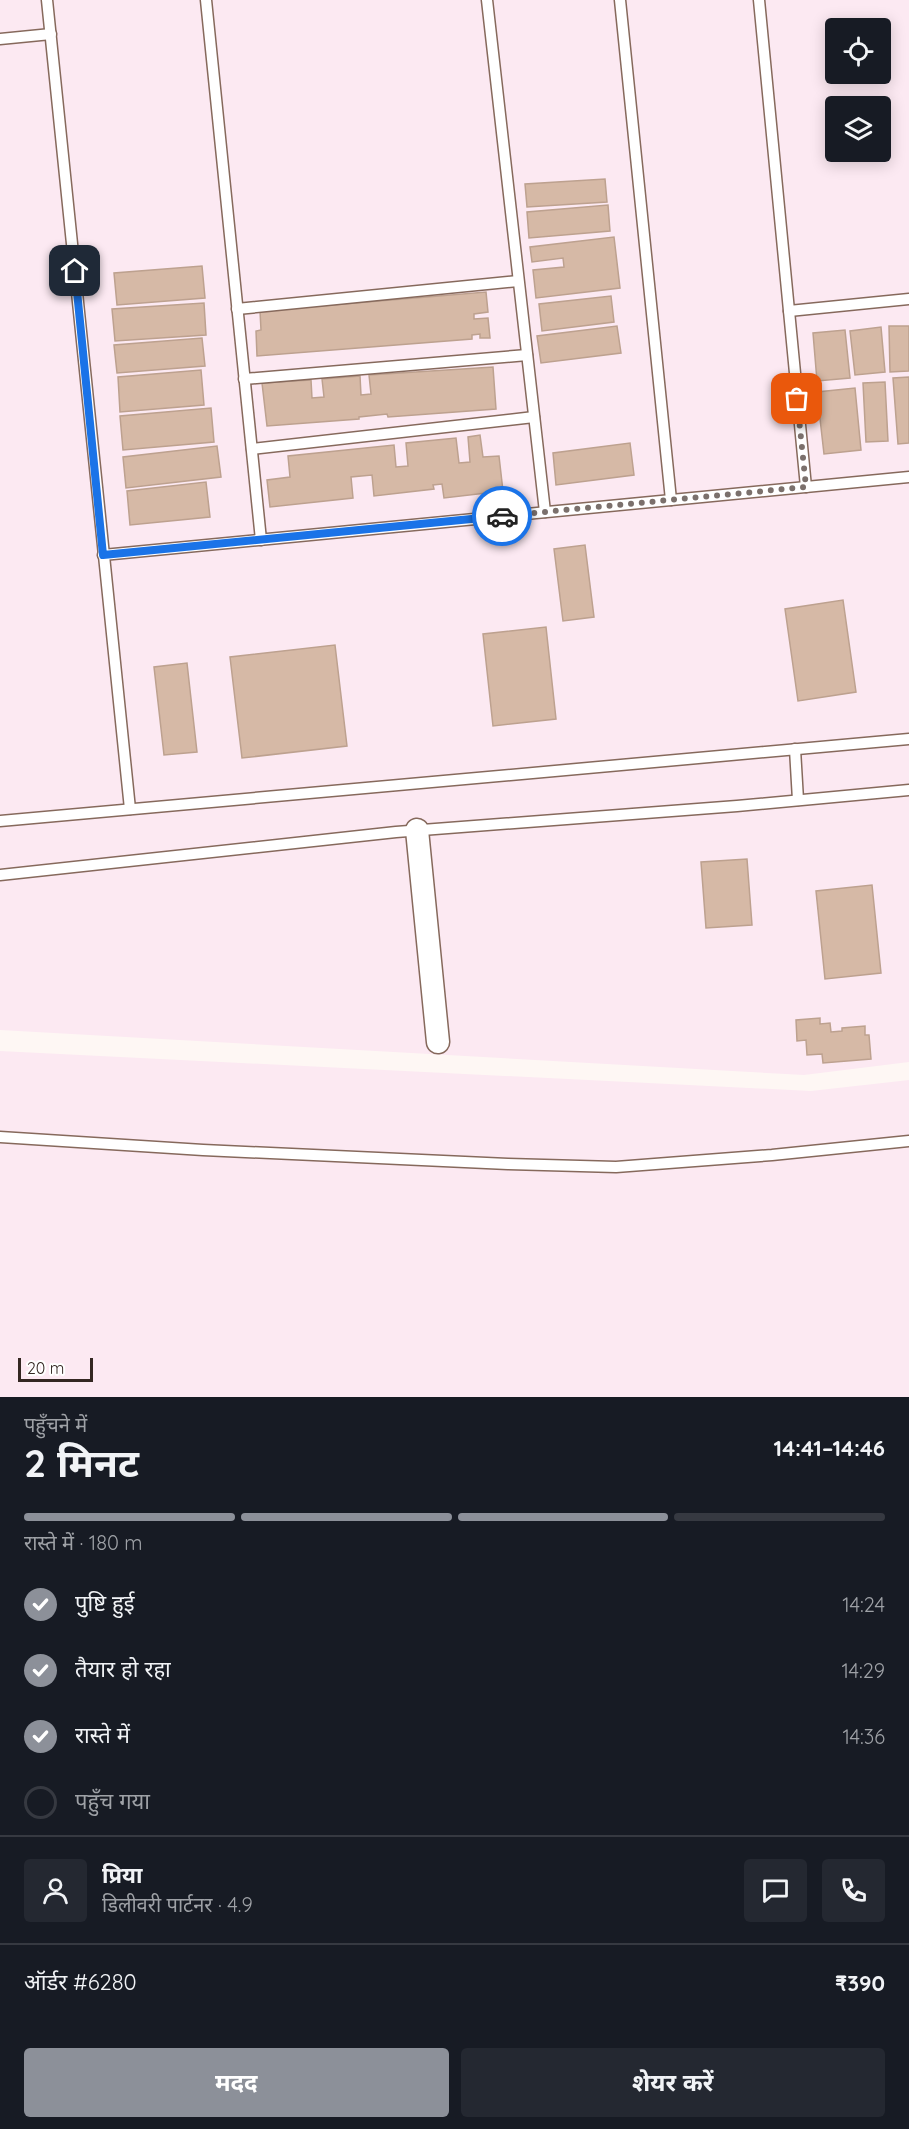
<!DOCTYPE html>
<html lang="hi">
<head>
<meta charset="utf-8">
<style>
	:root { --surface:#171b24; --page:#242831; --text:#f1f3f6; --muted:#9ea1a6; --line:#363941; --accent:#8c9099 }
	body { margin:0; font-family:Quicksand,"Noto Sans Devanagari",sans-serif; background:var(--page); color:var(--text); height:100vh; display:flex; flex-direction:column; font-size:22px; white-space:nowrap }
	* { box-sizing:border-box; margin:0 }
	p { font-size:20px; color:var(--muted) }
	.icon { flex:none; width:33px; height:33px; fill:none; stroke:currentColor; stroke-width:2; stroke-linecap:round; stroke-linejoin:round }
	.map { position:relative; height:1397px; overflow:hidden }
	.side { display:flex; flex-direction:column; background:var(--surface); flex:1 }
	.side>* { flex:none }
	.tools { position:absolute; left:825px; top:18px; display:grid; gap:12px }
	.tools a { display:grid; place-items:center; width:66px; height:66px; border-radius:6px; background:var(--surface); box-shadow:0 3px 15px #0003; font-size:30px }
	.scale { position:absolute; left:18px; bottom:15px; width:75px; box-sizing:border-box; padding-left:6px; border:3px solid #342722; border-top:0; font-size:16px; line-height:21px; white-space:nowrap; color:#342722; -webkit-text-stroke:4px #fff; paint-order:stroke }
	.pin { position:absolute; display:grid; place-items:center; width:51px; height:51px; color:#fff; margin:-26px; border-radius:12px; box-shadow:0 3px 9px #0006 }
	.courier { position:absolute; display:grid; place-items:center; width:60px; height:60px; margin:-30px; border:4px solid #1a73e8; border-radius:50%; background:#fff; color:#222; box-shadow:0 2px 8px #0007 }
	.head em { font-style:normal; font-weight:700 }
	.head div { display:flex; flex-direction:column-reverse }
	.head { display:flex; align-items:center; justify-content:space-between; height:102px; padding:0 24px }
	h1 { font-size:39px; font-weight:700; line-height:45px }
	.bar { display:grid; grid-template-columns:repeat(4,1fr); gap:9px 6px; align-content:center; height:72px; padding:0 24px }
	.bar i { height:8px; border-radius:4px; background:var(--line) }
	.bar .active { background:var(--accent) }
	.bar p { grid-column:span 4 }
	.line { display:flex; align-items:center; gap:15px; padding:0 24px; border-top:2px solid var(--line) }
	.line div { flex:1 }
	.round { display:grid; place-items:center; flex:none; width:63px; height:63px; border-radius:6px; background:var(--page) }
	ol { padding:0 24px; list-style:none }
	li { display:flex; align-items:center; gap:18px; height:66px }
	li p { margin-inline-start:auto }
	li .icon { padding:6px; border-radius:50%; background:var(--accent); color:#fff; stroke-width:4 }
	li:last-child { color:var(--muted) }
	li i { width:33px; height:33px; border:3px solid var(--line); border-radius:50% }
	.action { display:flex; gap:12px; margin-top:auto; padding:12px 24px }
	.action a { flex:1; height:69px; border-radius:6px; background:var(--accent); color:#fff; font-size:24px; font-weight:700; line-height:69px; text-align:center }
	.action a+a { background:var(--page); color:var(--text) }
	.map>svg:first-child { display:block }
</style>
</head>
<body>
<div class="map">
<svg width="909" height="1397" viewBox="0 0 909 1397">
	<rect width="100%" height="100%" fill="#fef7f4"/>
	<!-- industrial -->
	<g fill="#fce9f2" fill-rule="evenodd">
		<path d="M0 0H909V1062L804 1075 0 1030ZM836 28H880V74H836ZM836 106H880V152H836Z"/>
		<polygon points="0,1051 811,1091 909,1080 909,1397 0,1397"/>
	</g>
	<!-- building -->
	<g fill="#d6b9a6" stroke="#bda18f" stroke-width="1.5">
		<polygon points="605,179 607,202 527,207 525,184"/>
		<polygon points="608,205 610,231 529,238 527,212"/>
		<polygon points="614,237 620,288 536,298 533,270 564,267 563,258 532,262 530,247"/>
		<polygon points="202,266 205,298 117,305 114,273"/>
		<polygon points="486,292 488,312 474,314 474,319 488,318 490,338 480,338 480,334 472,335 472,339 257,356 256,331 261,330 260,311"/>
		<polygon points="611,296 614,322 542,331 539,304"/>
		<polygon points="204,303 206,335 115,341 112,309"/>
		<polygon points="617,326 621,353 541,363 537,336"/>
		<polygon points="889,326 909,326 909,371 890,372"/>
		<polygon points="881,327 885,372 855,375 850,331"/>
		<polygon points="845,330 850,378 817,381 813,333"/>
		<polygon points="202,338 205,366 117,373 114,345"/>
		<polygon points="493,367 496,409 388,417 387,414 359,417 359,419 267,426 262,383 311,380 312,398 324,397 322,379 360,376 361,395 371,394 369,375"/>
		<polygon points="201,370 204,405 120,412 118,377"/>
		<polygon points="909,377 909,443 898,444 893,378"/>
		<polygon points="885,382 888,441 866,442 863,383"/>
		<polygon points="855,388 861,450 824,454 817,392"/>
		<polygon points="211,408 214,442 123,450 120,416"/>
		<polygon points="480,435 483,457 499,456 503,491 444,498 442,484 433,485 434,489 374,496 372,475 351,477 353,498 270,507 267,480 290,477 288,456 394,445 396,467 408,466 406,443 456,438 459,463 470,462 468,437"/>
		<polygon points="630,443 634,475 556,485 553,453"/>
		<polygon points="217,446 221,477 126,488 123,457"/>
		<polygon points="206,482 210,517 130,525 127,491"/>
		<polygon points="585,545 594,617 563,621 554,549"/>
		<polygon points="843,600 856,692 798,701 785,609"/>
		<polygon points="546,627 556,719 493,726 483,634"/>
		<polygon points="335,645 347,746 242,758 230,657"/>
		<polygon points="187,663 197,752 164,755 154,667"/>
		<polygon points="747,859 752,925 706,928 701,862"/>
		<polygon points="872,885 881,973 825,979 816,891"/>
		<polygon points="820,1018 820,1024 830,1023 831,1032 842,1031 842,1028 865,1026 865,1035 869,1035 871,1059 823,1063 822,1054 807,1055 806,1040 797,1041 796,1020"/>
	</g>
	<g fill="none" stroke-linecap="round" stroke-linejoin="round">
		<!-- lane casing -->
		<g stroke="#86695c" stroke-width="13">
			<g id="lane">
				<polyline points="47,0 130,809"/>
				<polyline points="206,0 261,540"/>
				<polyline points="487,0 545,512"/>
				<polyline points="620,0 671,500"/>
				<polyline points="759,0 806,487"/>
				<polyline points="0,39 51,34"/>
				<polyline points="237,309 518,281"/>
				<polyline points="789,311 909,299"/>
				<polyline points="244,379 527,355"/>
				<polyline points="252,449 534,417"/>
				<polyline points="103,555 909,477"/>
				<polyline points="795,749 798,800"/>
				<polyline points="0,821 909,739"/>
				<polyline points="0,875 396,832 737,806 909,790"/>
				<polyline points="0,1137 203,1150 508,1164 616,1167 772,1155 909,1141"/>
			</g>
		</g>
		<!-- street casing -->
		<g stroke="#86695c" stroke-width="25">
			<polyline id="street" points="417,830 438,1042"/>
		</g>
		<!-- lane -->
		<use href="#lane" stroke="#fff" stroke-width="10"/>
		<!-- street -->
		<use href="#street" stroke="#fff" stroke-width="22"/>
	</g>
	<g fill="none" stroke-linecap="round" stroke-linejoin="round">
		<!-- done -->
		<polyline stroke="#7b706c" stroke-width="6" stroke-dasharray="0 10.8" points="502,516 806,487 797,399"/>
		<!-- route -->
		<polyline stroke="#1a73e8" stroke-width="8" points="75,271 103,555 502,516"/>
	</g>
</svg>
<div class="tools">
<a><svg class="icon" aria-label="locate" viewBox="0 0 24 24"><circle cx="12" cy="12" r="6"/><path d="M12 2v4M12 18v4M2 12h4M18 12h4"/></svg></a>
<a><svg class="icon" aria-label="layers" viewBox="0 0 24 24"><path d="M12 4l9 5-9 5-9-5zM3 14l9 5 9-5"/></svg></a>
</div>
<div class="scale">20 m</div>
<div class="pin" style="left:797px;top:399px;background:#ea580c"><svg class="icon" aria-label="bag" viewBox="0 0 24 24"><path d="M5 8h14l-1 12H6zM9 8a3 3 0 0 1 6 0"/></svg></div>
<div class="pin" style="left:75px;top:271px;background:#1f2937"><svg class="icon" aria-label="home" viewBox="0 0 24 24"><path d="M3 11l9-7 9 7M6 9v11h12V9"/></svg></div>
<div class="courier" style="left:502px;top:516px"><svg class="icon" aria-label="car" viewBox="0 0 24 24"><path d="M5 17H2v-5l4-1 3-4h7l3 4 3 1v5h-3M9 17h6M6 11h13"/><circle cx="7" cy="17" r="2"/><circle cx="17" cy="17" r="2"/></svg></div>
</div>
<section class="side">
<div class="head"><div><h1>2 मिनट</h1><p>पहुँचने में</p></div><em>14:41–14:46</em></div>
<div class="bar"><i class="active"></i><i class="active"></i><i class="active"></i><i></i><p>रास्ते में · 180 m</p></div>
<ol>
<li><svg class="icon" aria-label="check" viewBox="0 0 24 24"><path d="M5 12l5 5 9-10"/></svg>पुष्टि हुई<p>14:24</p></li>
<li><svg class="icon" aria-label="check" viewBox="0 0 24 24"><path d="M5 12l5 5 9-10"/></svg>तैयार हो रहा<p>14:29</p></li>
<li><svg class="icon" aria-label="check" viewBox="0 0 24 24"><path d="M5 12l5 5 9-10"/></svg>रास्ते में<p>14:36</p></li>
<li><i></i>पहुँच गया</li>
</ol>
<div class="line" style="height:108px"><a class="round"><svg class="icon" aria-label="person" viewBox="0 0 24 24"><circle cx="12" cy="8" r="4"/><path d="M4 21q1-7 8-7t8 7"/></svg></a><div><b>प्रिया</b><p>डिलीवरी पार्टनर · 4.9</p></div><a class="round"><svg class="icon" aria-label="chat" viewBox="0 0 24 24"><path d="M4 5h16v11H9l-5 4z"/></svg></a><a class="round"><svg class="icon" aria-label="phone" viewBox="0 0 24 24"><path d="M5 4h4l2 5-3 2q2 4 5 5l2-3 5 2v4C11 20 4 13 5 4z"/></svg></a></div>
<div class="line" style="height:78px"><div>ऑर्डर #6280</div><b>₹390</b></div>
<div class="action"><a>मदद</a><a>शेयर करें</a></div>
</section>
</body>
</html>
